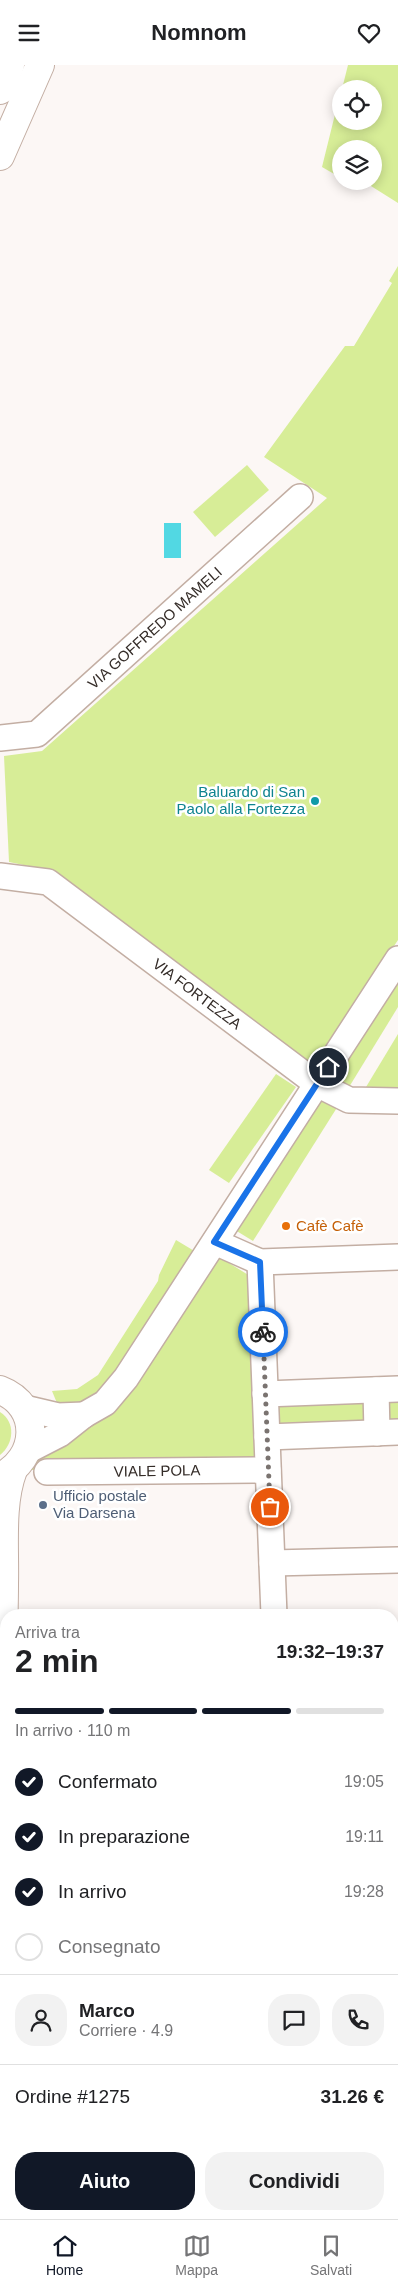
<!DOCTYPE html>
<html lang="it">
<head>
<meta charset="utf-8">
<style>
	:root { --surface:#fff; --page:#f2f2f2; --text:#202124; --muted:#757577; --line:#e0e0e0; --accent:#111827 }
	body { margin:0; font-family:Helvetica,sans-serif; background:var(--page); color:var(--text); height:100vh; display:flex; flex-direction:column; font-size:19px; white-space:nowrap }
	* { box-sizing:border-box; margin:0 }
	p { font-size:16px; color:var(--muted) }
	.icon { flex:none; width:28px; height:28px; fill:none; stroke:currentColor; stroke-width:2; stroke-linecap:round; stroke-linejoin:round }
	.map { position:relative; flex:1; overflow:hidden }
	.sheet { position:absolute; left:0px; top:1544px; width:399px; height:611px; display:flex; flex-direction:column; background:var(--surface); border-radius:20px 20px 0 0; box-shadow:0 2px 12px #0003 }
	.sheet>* { flex:none }
	.tools { position:absolute; left:332px; top:15px; display:grid; gap:10px }
	.tools a { display:grid; place-items:center; width:50px; height:50px; border-radius:50%; background:var(--surface); box-shadow:0 2px 12px #0003; font-size:25px }
	.pin { position:absolute; display:grid; place-items:center; width:42px; height:42px; color:#fff; margin:-21px; border:2px solid #fff; border-radius:50%; box-shadow:0 1px 5px #0007 }
	.courier { position:absolute; display:grid; place-items:center; width:50px; height:50px; margin:-25px; border:4px solid #1a73e8; border-radius:50%; background:#fff; color:#222; box-shadow:0 1px 6px #0007 }
	.headline em { font-style:normal; font-weight:700 }
	.headline div { display:flex; flex-direction:column-reverse }
	.headline { display:flex; align-items:center; justify-content:space-between; height:85px; padding:0 15px }
	h1 { font-size:32px; font-weight:700; line-height:38px }
	.bar { display:grid; grid-template-columns:repeat(4,1fr); gap:8px 5px; align-content:center; height:60px; padding:0 15px }
	.bar i { height:6px; border-radius:4px; background:var(--line) }
	.bar .current { background:var(--accent) }
	.bar p { grid-column:span 4 }
	.line { display:flex; align-items:center; gap:12px; padding:0 15px; border-top:1px solid var(--line) }
	.line div { flex:1 }
	.round { display:grid; place-items:center; flex:none; width:52px; height:52px; border-radius:20px; background:var(--page) }
	ol { padding:0 15px; list-style:none }
	li { display:flex; align-items:center; gap:15px; height:55px }
	li p { margin-inline-start:auto }
	li .icon { padding:5px; border-radius:50%; background:var(--accent); color:#fff; stroke-width:4 }
	li:last-child { color:var(--muted) }
	li i { width:28px; height:28px; border:2px solid var(--line); border-radius:50% }
	.cta { display:flex; gap:10px; margin-top:auto; padding:10px 15px }
	.cta a { flex:1; height:58px; border-radius:20px; background:var(--accent); color:#fff; font-size:20px; font-weight:700; line-height:58px; text-align:center }
	.cta a+a { background:var(--page); color:var(--text) }
	header { display:flex; justify-content:space-between; align-items:center; height:65px; padding:0 15px; background:var(--surface); font-size:22px; font-weight:700 }
	.menu { display:flex; justify-content:space-around; align-items:center; height:70px; border-top:1px solid var(--line); background:var(--surface); font-size:14px; color:var(--muted) }
	.menu a { display:grid; justify-items:center; gap:2px }
	.menu .current { color:var(--accent) }
	.map>svg:first-child { display:block }
</style>
</head>
<body>
<header><svg class="icon" aria-label="menu" viewBox="0 0 24 24"><path d="M4 6h16M4 12h16M4 18h16"/></svg>Nomnom<svg class="icon" aria-label="heart" viewBox="0 0 24 24"><path d="M12 20l-8-8c-3-5 5-10 8-4 3-6 11-1 8 4z"/></svg></header>
<div class="map">
<svg width="398" height="2154" viewBox="0 0 398 2154">
	<rect width="100%" height="100%" fill="#fcf7f5"/>
	<!-- green -->
	<g fill="#d7ed97">
		<polygon points="348,0 398,0 398,138 363,116 374,116 374,84 341,84 341,113 322,102 341,25 341,56 374,56 374,24 342,24"/>
		<polygon points="398,201 398,875 311,1006 48,805 9,797 4,691 42,686 327,433 264,392 345,281 354,281 392,218 389,216"/>
		<polygon points="247,400 269,425 215,472 193,447"/>
		<polygon points="398,913 398,942 346,1027 331,1017"/>
		<polygon points="398,969 398,1028 363,1027"/>
		<polygon points="276,1009 296,1022 229,1118 209,1105"/>
		<polygon points="320,1030 338,1041 253,1176 235,1165"/>
		<polygon points="176,1175 196,1187 111,1318 87,1341 59,1343 52,1326 77,1324 98,1310 158,1216 159,1210"/>
		<polygon points="216,1190 250,1211 259,1403 30,1405 39,1385 115,1344"/>
		<polygon points="398,1334 398,1359 384,1359 382,1335"/>
		<polygon points="366,1337 366,1361 273,1362 273,1338"/>
		<path d="M0 1347C16 1357 14 1379 0 1390Z"/>
		<polygon points="393,1790 398,1791 398,1822 393,1821"/>
		<polygon points="0,2032 6,2033 6,2064 0,2062"/>
		<polygon points="393,2125 398,2127 398,2154 316,2154 298,2149 392,2149"/>
	</g>
	<!-- water -->
	<rect fill="#52d8e3" x="164" y="458" width="17" height="35"/>
	<g fill="none" stroke-linecap="round" stroke-linejoin="round">
		<!-- minor casing -->
		<g stroke="#c3aea3" stroke-width="28">
			<g id="minor">
				<polyline points="0,673 37,669 300,432"/>
				<polyline points="0,811 48,817 317,1019 349,1035 398,1036"/>
				<polyline points="215,1177 260,1197 398,1192"/>
				<polyline points="260,1197 274,1550"/>
				<polyline points="376,1325 377,1368"/>
				<polyline points="265,1329 398,1324"/>
				<polyline points="24,1343 58,1351 84,1350"/>
				<polyline points="267,1372 398,1367"/>
				<polyline points="27,1386 60,1369 84,1350 105,1338 126,1313 398,894"/>
				<polyline points="47,1407 268,1405"/>
				<polyline points="272,1498 398,1495"/>
				<polyline points="392,1627 398,1627"/>
				<polyline points="392,1778 398,1779"/>
				<polyline points="392,1826 398,1827"/>
			</g>
		</g>
		<!-- major casing -->
		<g stroke="#c3aea3" stroke-width="30">
			<g id="major">
				<polyline points="0,25 10,0"/>
				<polyline points="0,91 40,0"/>
				<path d="M0 1325C42 1341 39 1394 0 1412"/>
				<path d="M6 1661C0 1614 4 1566 4 1519 5 1483 0 1439 13 1405"/>
				<polyline points="0,1745 6,1745"/>
			</g>
		</g>
		<!-- minor -->
		<use href="#minor" stroke="#fff" stroke-width="25"/>
		<!-- major -->
		<use href="#major" stroke="#fff" stroke-width="28"/>
	</g>
	<g fill="none" stroke-linecap="round" stroke-linejoin="round">
		<!-- done -->
		<polyline stroke="#7a7370" stroke-width="5" stroke-dasharray="0 9" points="263,1267 270,1442"/>
		<!-- route -->
		<polyline stroke="#1a73e8" stroke-width="6" points="263,1267 260,1197 214,1177 328,1002"/>
	</g>
	<!-- markers -->
	<circle fill="#0f9aa8" stroke="#fff" stroke-width="2" cx="315" cy="736" r="5"/>
	<circle fill="#e8710a" stroke="#fff" stroke-width="2" cx="286" cy="1161" r="5"/>
	<circle fill="#5c6f8a" stroke="#fff" stroke-width="2" cx="43" cy="1440" r="5"/>
	<g text-anchor="middle" stroke-width="5" stroke-linejoin="round" paint-order="stroke">
		<!-- street labels -->
		<g font-size="15" fill="#342c28" stroke="#fff">
			<text transform="translate(155 563) rotate(-42)" y="5">VIA GOFFREDO MAMELI</text>
			<text transform="translate(197 929) rotate(37)" y="5">VIA FORTEZZA</text>
			<text transform="translate(157 1406) rotate(-1)" y="5">VIALE POLA</text>
		</g>
		<!-- culture labels -->
		<g font-size="15" fill="#0d838f" stroke="#fff" text-anchor="end">
			<text x="305" y="732">Baluardo di San<tspan x="305" dy="17">Paolo alla Fortezza</tspan></text>
		</g>
		<!-- food labels -->
		<g font-size="15" fill="#c56008" stroke="#fff" text-anchor="start">
			<text x="296" y="1166">Cafè Cafè</text>
		</g>
		<!-- service labels -->
		<g font-size="15" fill="#4e5e75" stroke="#fff" text-anchor="start">
			<text x="53" y="1436">Ufficio postale<tspan x="53" dy="17">Via Darsena</tspan></text>
		</g>
	</g>
</svg>
<div class="tools">
<a><svg class="icon" aria-label="locate" viewBox="0 0 24 24"><circle cx="12" cy="12" r="6"/><path d="M12 2v4M12 18v4M2 12h4M18 12h4"/></svg></a>
<a><svg class="icon" aria-label="layers" viewBox="0 0 24 24"><path d="M12 4l9 5-9 5-9-5zM3 14l9 5 9-5"/></svg></a>
</div>
<div class="pin" style="left:270px;top:1442px;background:#ea580c"><svg class="icon" aria-label="bag" viewBox="0 0 24 24"><path d="M5 8h14l-1 12H6zM9 8a3 3 0 0 1 6 0"/></svg></div>
<div class="pin" style="left:328px;top:1002px;background:#1f2937"><svg class="icon" aria-label="home" viewBox="0 0 24 24"><path d="M3 11l9-7 9 7M6 9v11h12V9"/></svg></div>
<div class="courier" style="left:263px;top:1267px"><svg class="icon" aria-label="bike" viewBox="0 0 24 24"><circle cx="6" cy="16" r="4"/><circle cx="18" cy="16" r="4"/><path d="M6 16l4-8h5l3 8M10 8l3 8H6M13 5h3"/></svg></div>
<section class="sheet">
<div class="headline"><div><h1>2 min</h1><p>Arriva tra</p></div><em>19:32–19:37</em></div>
<div class="bar"><i class="current"></i><i class="current"></i><i class="current"></i><i></i><p>In arrivo · 110 m</p></div>
<ol>
<li><svg class="icon" aria-label="check" viewBox="0 0 24 24"><path d="M5 12l5 5 9-10"/></svg>Confermato<p>19:05</p></li>
<li><svg class="icon" aria-label="check" viewBox="0 0 24 24"><path d="M5 12l5 5 9-10"/></svg>In preparazione<p>19:11</p></li>
<li><svg class="icon" aria-label="check" viewBox="0 0 24 24"><path d="M5 12l5 5 9-10"/></svg>In arrivo<p>19:28</p></li>
<li><i></i>Consegnato</li>
</ol>
<div class="line" style="height:90px"><a class="round"><svg class="icon" aria-label="person" viewBox="0 0 24 24"><circle cx="12" cy="8" r="4"/><path d="M4 21q1-7 8-7t8 7"/></svg></a><div><b>Marco</b><p>Corriere · 4.9</p></div><a class="round"><svg class="icon" aria-label="chat" viewBox="0 0 24 24"><path d="M4 5h16v11H9l-5 4z"/></svg></a><a class="round"><svg class="icon" aria-label="phone" viewBox="0 0 24 24"><path d="M5 4h4l2 5-3 2q2 4 5 5l2-3 5 2v4C11 20 4 13 5 4z"/></svg></a></div>
<div class="line" style="height:65px"><div>Ordine #1275</div><b>31.26 €</b></div>
<div class="cta"><a>Aiuto</a><a>Condividi</a></div>
</section>
</div>
<nav class="menu">
<a class="current"><svg class="icon" aria-label="home" viewBox="0 0 24 24"><path d="M3 11l9-7 9 7M6 9v11h12V9"/></svg>Home</a>
<a><svg class="icon" aria-label="map" viewBox="0 0 24 24"><path d="M3 6l6-2 6 2 6-2v14l-6 2-6-2-6 2zM9 4v14M15 6v14"/></svg>Mappa</a>
<a><svg class="icon" aria-label="saved" viewBox="0 0 24 24"><path d="M7 4h10v16l-5-4-5 4z"/></svg>Salvati</a>
</nav>
</body>
</html>
